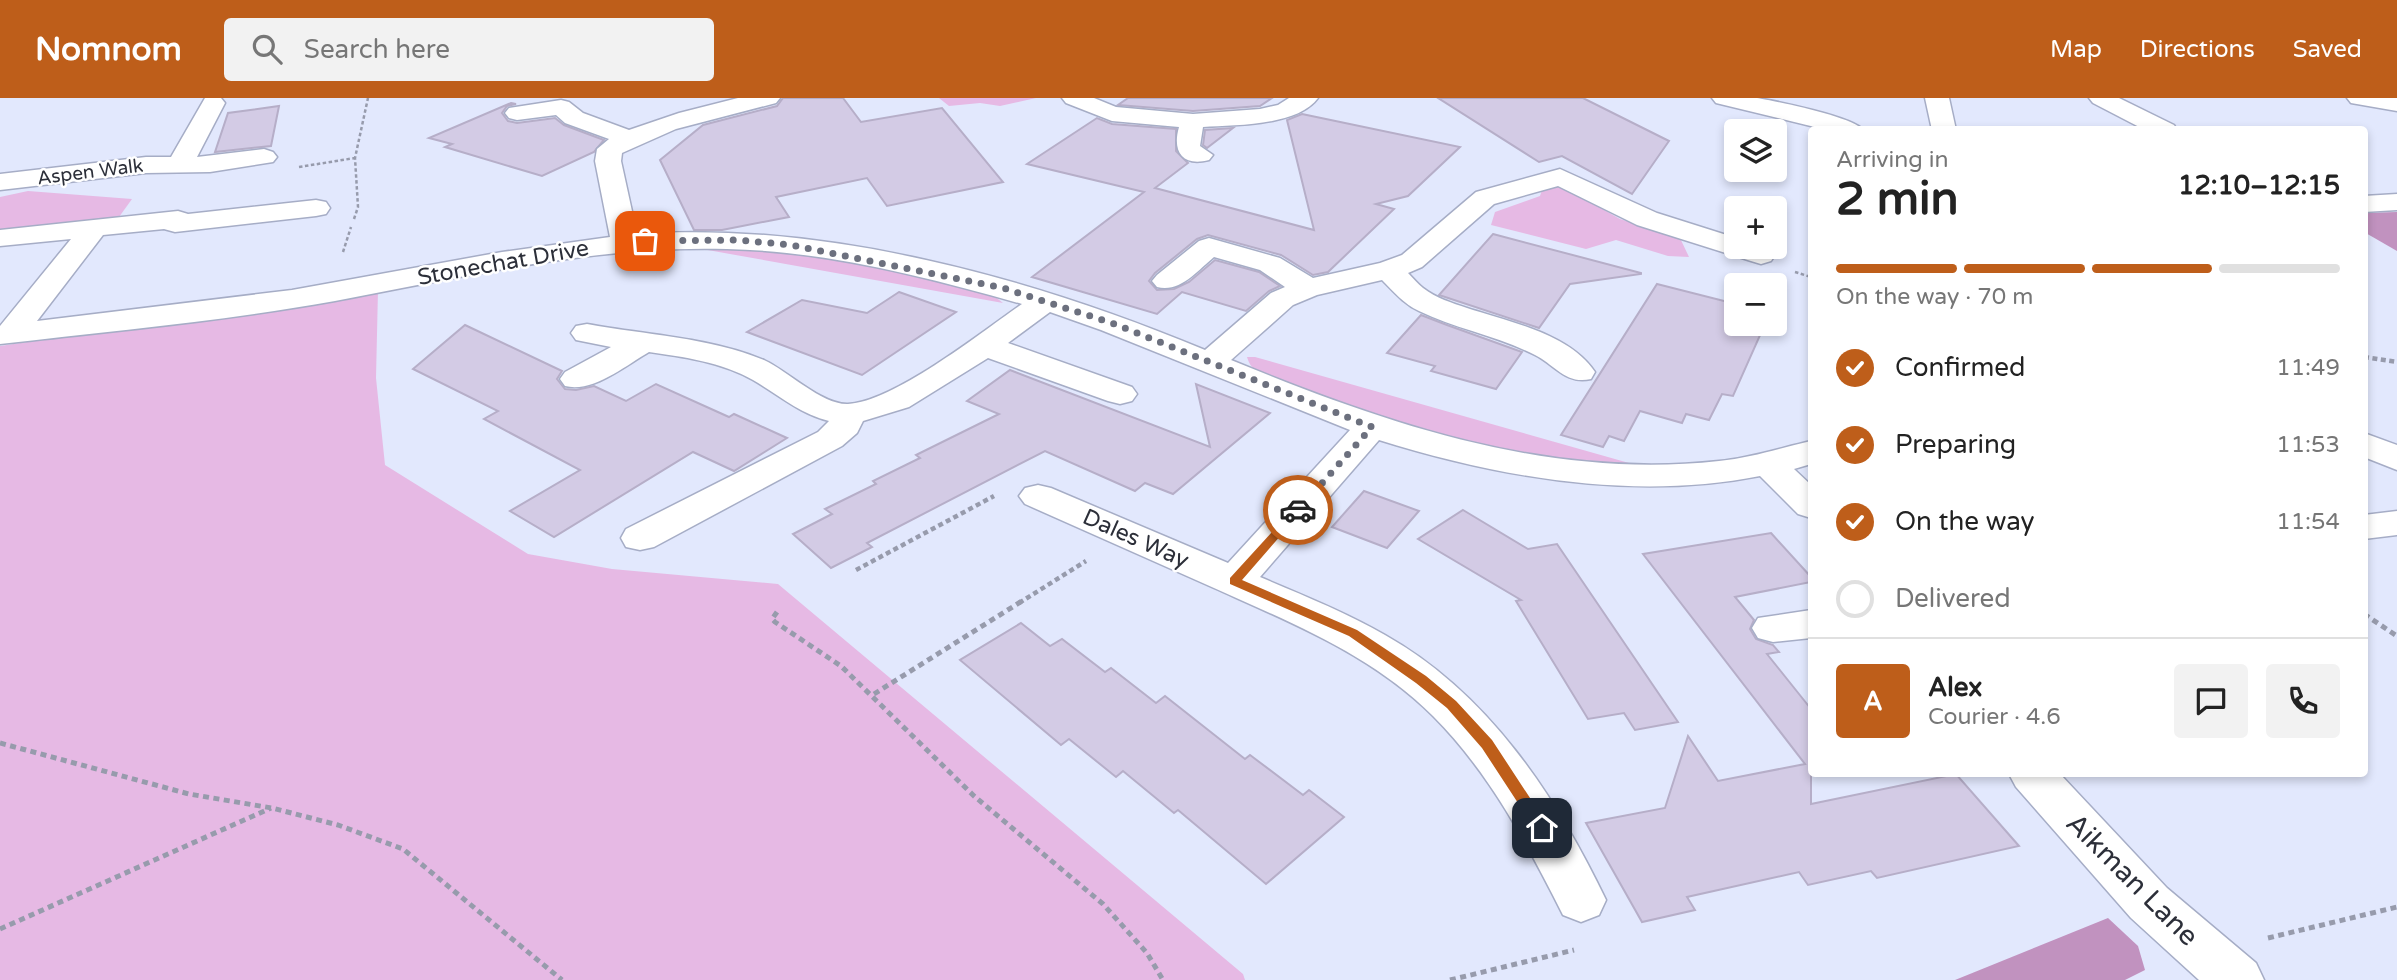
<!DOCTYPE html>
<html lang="en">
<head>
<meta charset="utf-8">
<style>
	:root { --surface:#fff; --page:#f2f2f2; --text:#222; --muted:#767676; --line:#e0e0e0; --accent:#be5e1a }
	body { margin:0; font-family:"Varela Round",sans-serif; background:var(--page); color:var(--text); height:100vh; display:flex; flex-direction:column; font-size:26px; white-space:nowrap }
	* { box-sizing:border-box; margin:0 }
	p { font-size:23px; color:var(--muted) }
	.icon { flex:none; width:38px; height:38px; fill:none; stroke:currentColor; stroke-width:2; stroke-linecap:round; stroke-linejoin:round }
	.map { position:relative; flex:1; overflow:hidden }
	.drawer { position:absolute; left:1808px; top:28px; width:560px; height:651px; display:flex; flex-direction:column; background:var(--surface); border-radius:7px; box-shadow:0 4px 10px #0003 }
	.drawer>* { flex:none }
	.tools { position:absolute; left:1724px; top:21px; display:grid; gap:14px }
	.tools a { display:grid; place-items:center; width:63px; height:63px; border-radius:7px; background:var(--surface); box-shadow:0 4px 10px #0003; font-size:35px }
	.pin { position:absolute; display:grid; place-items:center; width:60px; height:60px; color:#fff; margin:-30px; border-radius:14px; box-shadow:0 4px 10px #0006 }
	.courier { position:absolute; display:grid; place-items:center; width:70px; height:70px; margin:-35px; border:5px solid #be5e1a; border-radius:50%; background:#fff; color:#222; box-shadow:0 2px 9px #0007 }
	.overview em { font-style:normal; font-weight:700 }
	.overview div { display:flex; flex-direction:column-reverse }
	.overview { display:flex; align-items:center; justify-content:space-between; height:119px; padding:0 28px }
	h1 { font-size:46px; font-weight:700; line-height:52px }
	.bar { display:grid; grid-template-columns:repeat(4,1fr); gap:10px 7px; align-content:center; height:84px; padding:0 28px }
	.bar i { height:9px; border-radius:5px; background:var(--line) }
	.bar .active { background:var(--accent) }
	.bar p { grid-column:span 4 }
	.line { display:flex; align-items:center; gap:18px; padding:0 28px; border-top:2px solid var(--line) }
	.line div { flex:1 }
	.round { display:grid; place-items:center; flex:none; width:74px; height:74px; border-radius:7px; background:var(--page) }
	ol { padding:0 28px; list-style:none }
	li { display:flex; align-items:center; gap:21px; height:77px }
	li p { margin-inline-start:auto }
	li .icon { padding:7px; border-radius:50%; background:var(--accent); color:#fff; stroke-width:4 }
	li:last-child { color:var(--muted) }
	li i { width:38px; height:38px; border:4px solid var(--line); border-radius:50% }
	header { display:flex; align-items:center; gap:42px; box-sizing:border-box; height:98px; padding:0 35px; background:var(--accent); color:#fff }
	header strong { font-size:33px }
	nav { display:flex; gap:38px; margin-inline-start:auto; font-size:24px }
	.search { width:490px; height:63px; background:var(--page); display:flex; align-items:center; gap:18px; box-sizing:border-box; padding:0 24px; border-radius:7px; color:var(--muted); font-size:26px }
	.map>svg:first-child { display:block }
</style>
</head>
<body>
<header>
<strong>Nomnom</strong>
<div class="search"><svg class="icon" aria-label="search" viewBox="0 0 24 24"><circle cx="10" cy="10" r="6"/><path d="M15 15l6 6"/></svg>Search here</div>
<nav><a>Map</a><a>Directions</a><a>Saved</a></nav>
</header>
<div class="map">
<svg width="2397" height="882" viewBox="0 0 2397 882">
	<rect width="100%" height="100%" fill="#e2e8fd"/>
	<!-- green -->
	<g fill="#e6b9e4">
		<polygon points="939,0 1036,0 1000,8 980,5 949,8"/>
		<polygon points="1556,88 1567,91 1620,121 1680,140 1689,159 1668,158 1616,142 1586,151 1491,127 1495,114 1540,98 1542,92"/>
		<polygon points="28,93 132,101 119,119 0,132 0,99"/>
		<polygon points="715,147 835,159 993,197 1003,205 691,149"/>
		<polygon points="378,192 376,280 385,367 528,456 612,471 778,486 1243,876 1245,882 0,882 0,248"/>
		<path d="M1247 259H1255L1629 365C1592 366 1554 362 1517 356 1450 345 1384 322 1321 298 1300 291 1274 284 1256 272 1251 269 1249 265 1247 259Z"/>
	</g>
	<!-- forest -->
	<g fill="#c192bf">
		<polygon points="2397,114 2397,153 2364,134 2364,115"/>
		<polygon points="2108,820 2138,848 2145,872 2125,882 1955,882"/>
	</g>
	<!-- building -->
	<g fill="#d3cbe5" stroke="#b6aec8" stroke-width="2">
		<polygon points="783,0 843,0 861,24 942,10 1003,84 887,108 867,80 776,99 789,119 722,132 694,132 660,62 703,27 777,8"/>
		<polygon points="1128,0 1272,0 1260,8 1193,13 1118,7"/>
		<polygon points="1438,0 1583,0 1669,43 1632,96 1562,58 1539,64"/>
		<polygon points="511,5 516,6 507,8 502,15 508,23 517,25 555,20 564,27 604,42 594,54 542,78 445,49 452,46 429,40"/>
		<polygon points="279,8 271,48 215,54 228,15"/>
		<polygon points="1302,16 1460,49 1408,98 1376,106 1394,111 1328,174 1313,177 1281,157 1208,137 1197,141 1155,175 1149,183 1157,192 1174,191 1189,184 1215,162 1259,174 1280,188 1269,193 1246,213 1182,194 1157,216 1032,179 1144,94 1027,66 1097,20 1112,26 1176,31 1176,53 1188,65 1155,90 1314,132 1287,22"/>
		<polygon points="1233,30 1207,50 1203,47 1205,32"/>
		<polygon points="1493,136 1641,175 1641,176 1570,186 1539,230 1439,197"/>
		<polygon points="1657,186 1736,206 1736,226 1765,226 1733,298 1722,296 1709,322 1686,316 1682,325 1640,313 1624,343 1609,338 1603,349 1561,337"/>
		<polygon points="899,194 956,214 862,277 747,234 802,202 867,215"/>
		<polygon points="1421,217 1447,227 1522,254 1496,291 1431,273 1435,268 1387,255"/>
		<polygon points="465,227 562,273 557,281 565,291 576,292 594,288 626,303 656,286 729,319 734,316 787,340 734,373 693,354 554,439 510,413 580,372 484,321 498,313 413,271"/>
		<polygon points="1010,272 1210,349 1196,286 1270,315 1173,396 1145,385 1135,393 1045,353 867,445 872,449 831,470 793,436 832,416 825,411 876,386 873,383 920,360 916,357 999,316 967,303"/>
		<polygon points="1364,393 1419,413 1387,450 1332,429"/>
		<polygon points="1463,412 1528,451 1557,446 1678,624 1635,632 1624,615 1588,621 1516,503 1521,502 1418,441"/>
		<polygon points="1771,435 1811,479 1811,484 1735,499 1754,522 1750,531 1756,541 1773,547 1779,554 1767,556 1811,611 1811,706 1956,676 2019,748 1877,780 1871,773 1808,787 1799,774 1687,799 1695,812 1642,824 1586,725 1665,710 1688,638 1718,683 1805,666 1643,456"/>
		<polygon points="1021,525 1050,548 1062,541 1105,574 1111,570 1156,605 1165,598 1245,661 1250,657 1303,697 1309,692 1344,719 1266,786 1178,712 1174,715 1123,673 1116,679 1069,641 1061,647 960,562"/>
	</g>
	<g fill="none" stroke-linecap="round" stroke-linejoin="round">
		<!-- minor casing -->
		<g stroke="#a6adc6" stroke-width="3">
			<g id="minor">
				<polygon points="205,0 221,0 225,5 197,59 264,51 273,54 277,59 273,64 210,74 146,75 0,92 0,76 146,59 171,59"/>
				<path d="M738 0H780L776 5 676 31 622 55 621 63 637 136C826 123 1032 180 1205 252L1271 195 1285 189 1260 172 1214 159C1197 173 1180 195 1157 189L1152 183 1157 177 1199 143 1209 140 1280 160 1313 180 1380 165 1402 157 1476 94 1560 71 1657 115 1736 140V149L1771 151 1775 157 1771 163 1761 166 1751 163 1637 127 1558 88 1494 106 1422 169 1408 175C1413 180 1418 186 1423 190 1436 200 1452 205 1467 210 1509 224 1569 235 1595 274L1591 281C1566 287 1555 267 1535 257 1498 238 1456 231 1419 213 1404 206 1394 194 1382 182L1317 197 1293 207 1231 262C1386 326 1549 382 1719 363 1751 360 1780 350 1811 343V366L1794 371 1811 387V420L1798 416 1760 378C1634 403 1501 380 1379 342L1260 479C1302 497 1345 514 1385 537 1488 595 1556 698 1606 802L1599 817 1581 824 1563 817C1527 746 1490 675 1433 618 1372 557 1292 525 1214 490 1151 462 1088 434 1025 406L1019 398 1025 390 1038 387 1051 390 1228 465 1350 332 1101 232 1050 214 1008 245 1132 289 1137 296 1132 303 1120 306 1108 303 988 260 909 309 863 323 857 335 842 348 654 449 640 452 626 449 621 440 626 431 818 334 829 323C800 316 779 297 753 282 721 264 684 259 649 254 625 268 593 295 565 288L560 281 565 274 611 249 576 242 571 235 576 228 587 226C646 237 708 239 764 262 788 273 822 307 848 306 894 304 983 233 1022 206 926 179 826 153 727 151 594 147 465 179 335 203 224 223 112 233 0 246V228L71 141 0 148V132L178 113 188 116 316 102 326 104 330 110 326 116 316 118 175 134 164 131 103 137 37 223 292 192 502 154 610 139 595 63 597 51 609 41 565 25 556 17 517 22 509 20 505 15 509 10 561 2 569 4 583 15 629 32 679 15Z"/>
				<path d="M1062 0H1094L1116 9 1193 16 1260 11 1278 7 1289 0H1318C1298 28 1235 27 1203 29L1200 48 1213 57 1209 62C1182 69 1172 53 1179 29L1112 23 1066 5Z"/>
				<path d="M1712 0C1727 0 1743 0 1757 0 1775 3 1854 19 1863 32H1827L1716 5Z"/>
				<polygon points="1925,0 1949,0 1956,32 1932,32"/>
				<polygon points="2089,0 2119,0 2174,27 2177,32 2145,32 2093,5"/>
				<polygon points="2347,0 2397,0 2397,13 2351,5"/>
				<polygon points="2397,96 2397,112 2364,114 2364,98"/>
				<polygon points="2364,335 2397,347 2397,372 2364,359"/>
				<polygon points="2397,413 2397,437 2364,441 2364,417"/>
				<polygon points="1811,512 1811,540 1773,544 1758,540 1752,530 1758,520"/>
				<polygon points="2009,676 2060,676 2167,790 2256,865 2264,882 2199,882 2131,820 2016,689"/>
			</g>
		</g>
		<!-- path-far2 -->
		<g stroke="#979bac" stroke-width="2.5" stroke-dasharray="3.5 2.5" stroke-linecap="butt">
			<polyline points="299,69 355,60"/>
			<polyline points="354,121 358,109 355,60 368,0"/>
			<polyline points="343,154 351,129"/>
			<polyline points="1795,174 1811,179"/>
		</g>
		<!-- path-far1 -->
		<g stroke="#979bac" stroke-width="4.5" stroke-dasharray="5 3.5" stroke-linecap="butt">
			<polyline points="2364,259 2397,264"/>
			<polyline points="856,472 994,398"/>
			<polyline points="1019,505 1086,463"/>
		</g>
		<!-- path -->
		<g stroke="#979bac" stroke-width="5" stroke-dasharray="6 4.5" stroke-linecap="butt">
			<polyline points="777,514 772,521 775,524 841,568 974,698 1103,806 1147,855 1163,882"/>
			<polyline points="2364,516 2397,538"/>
			<polyline points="874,596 1022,503"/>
			<polyline points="0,645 189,696 272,710 338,727 403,751 562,882"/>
			<polyline points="0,831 271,710"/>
			<polyline points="2268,840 2397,809"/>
			<polyline points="1450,882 1574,852"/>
		</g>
		<!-- minor -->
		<use href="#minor" fill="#fff" fill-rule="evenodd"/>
	</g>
	<!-- route -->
	<polygon fill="#be5e1a" points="1294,410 1303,412 1242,482 1357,532 1426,578 1456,603 1492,642 1547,726 1547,734 1537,734 1482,650 1447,610 1416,585 1349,538 1230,486 1230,480"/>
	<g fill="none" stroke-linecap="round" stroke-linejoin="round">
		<!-- done -->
		<polyline stroke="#6c707e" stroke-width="7" stroke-dasharray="0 12.6" points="645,143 738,142 791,147 1003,190 1112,225 1372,329 1298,412"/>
	</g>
	<g text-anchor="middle" stroke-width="5" stroke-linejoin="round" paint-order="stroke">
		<!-- far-street labels -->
		<g font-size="19" fill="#2c2f39" stroke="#fff">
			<text transform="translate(90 73) rotate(-7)" y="7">Aspen Walk</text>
		</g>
		<!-- street labels -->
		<g font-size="23" fill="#2c2f39" stroke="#fff">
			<text transform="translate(503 164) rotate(-10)" y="8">Stonechat Drive</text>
			<text transform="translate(1136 440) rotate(24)" y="8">Dales Way</text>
		</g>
		<!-- near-street labels -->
		<g font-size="28" fill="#2c2f39" stroke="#fff">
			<text transform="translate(2133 781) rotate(45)" y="10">Aikman Lane</text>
		</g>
	</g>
</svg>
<div class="tools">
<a><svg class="icon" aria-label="layers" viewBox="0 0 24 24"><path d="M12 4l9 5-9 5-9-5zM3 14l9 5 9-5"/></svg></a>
<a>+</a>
<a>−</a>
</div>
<div class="pin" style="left:645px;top:143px;background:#ea580c"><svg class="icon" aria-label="bag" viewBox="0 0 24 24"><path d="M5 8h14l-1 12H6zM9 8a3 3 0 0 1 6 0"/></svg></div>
<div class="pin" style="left:1542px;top:730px;background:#1f2937"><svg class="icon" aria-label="home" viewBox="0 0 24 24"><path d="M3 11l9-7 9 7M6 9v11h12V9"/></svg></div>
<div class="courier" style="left:1298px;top:412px"><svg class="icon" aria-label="car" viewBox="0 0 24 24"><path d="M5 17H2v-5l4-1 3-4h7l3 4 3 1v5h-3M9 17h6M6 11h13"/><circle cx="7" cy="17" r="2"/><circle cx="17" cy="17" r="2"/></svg></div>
<section class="drawer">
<div class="overview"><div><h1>2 min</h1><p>Arriving in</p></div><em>12:10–12:15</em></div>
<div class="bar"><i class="active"></i><i class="active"></i><i class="active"></i><i></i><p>On the way · 70 m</p></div>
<ol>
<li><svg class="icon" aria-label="check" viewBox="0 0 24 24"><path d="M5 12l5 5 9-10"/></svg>Confirmed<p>11:49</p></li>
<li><svg class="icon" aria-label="check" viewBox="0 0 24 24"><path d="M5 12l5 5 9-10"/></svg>Preparing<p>11:53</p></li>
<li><svg class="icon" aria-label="check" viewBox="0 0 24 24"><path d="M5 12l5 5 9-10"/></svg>On the way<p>11:54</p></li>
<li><i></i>Delivered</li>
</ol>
<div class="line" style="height:126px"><b class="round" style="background:var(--accent);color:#fff">A</b><div><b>Alex</b><p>Courier · 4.6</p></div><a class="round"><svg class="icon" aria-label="chat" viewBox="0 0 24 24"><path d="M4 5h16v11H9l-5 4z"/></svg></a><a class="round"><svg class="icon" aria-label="phone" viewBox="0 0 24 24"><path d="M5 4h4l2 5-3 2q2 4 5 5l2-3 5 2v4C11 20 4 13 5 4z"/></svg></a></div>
</section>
</div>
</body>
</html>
